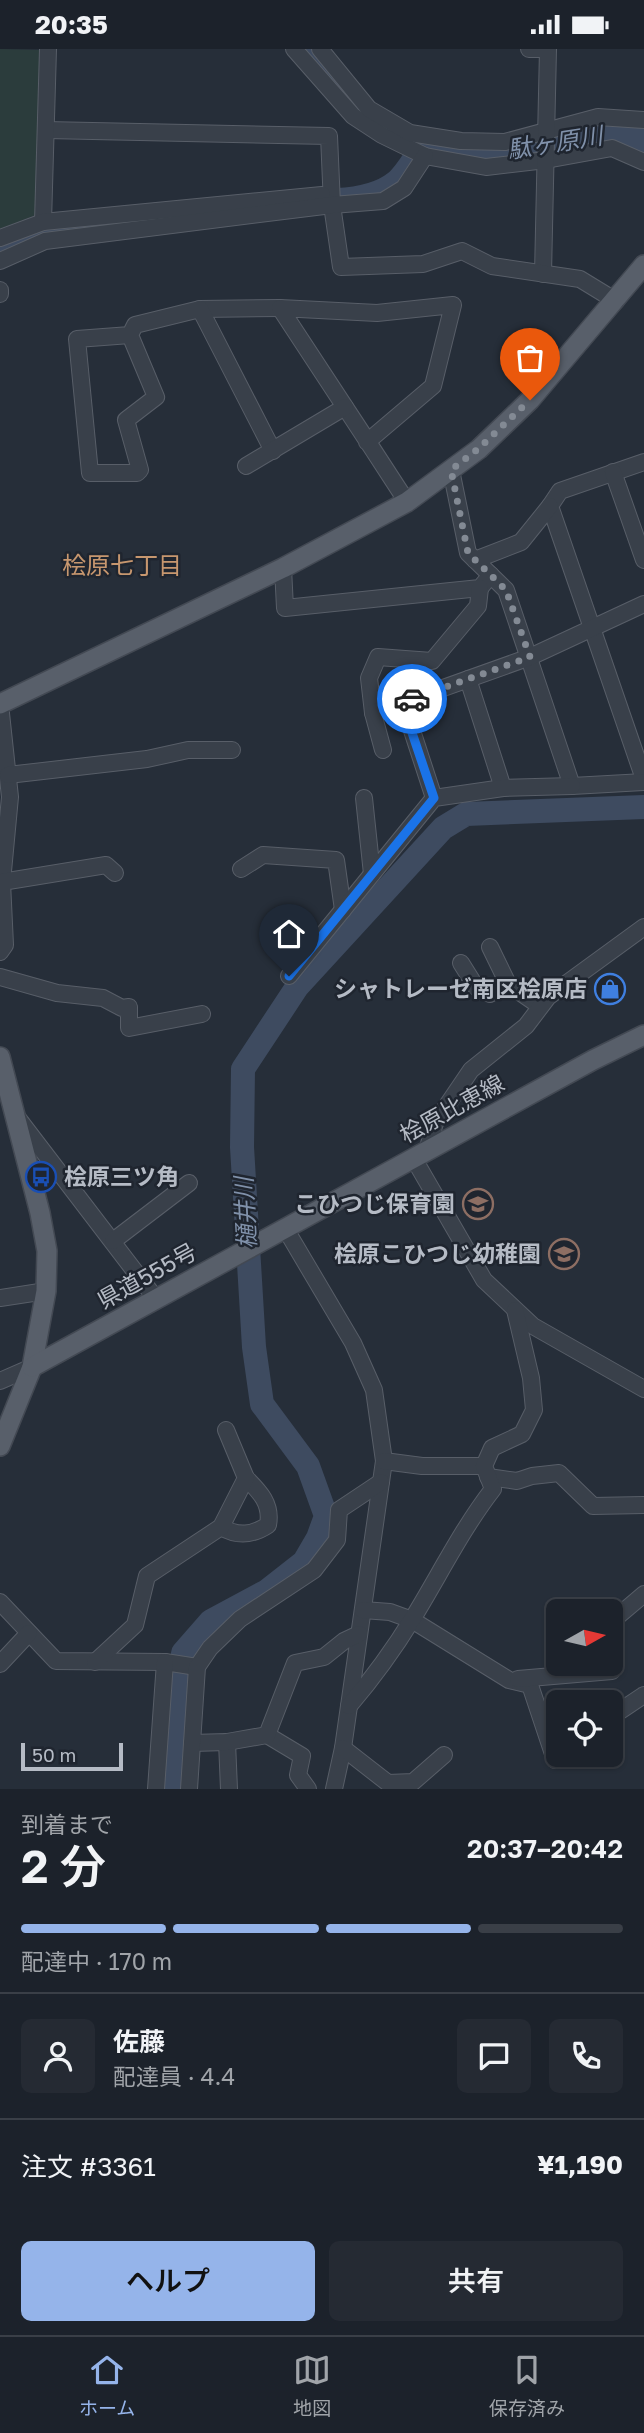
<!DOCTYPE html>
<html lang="ja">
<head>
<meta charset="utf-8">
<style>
	:root { --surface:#1c222b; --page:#252a33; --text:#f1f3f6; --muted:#a0a4a9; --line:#3a3f47; --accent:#95b4ea }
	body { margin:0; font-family:"Golos Text","Noto Sans JP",sans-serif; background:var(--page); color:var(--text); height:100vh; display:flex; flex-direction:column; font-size:26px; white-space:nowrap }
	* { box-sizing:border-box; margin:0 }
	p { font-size:23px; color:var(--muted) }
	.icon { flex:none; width:38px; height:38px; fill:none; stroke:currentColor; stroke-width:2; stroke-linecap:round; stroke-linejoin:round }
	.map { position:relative; height:1740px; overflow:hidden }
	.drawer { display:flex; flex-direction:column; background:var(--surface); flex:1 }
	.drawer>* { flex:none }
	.needle { width:46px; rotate:82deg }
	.controls { position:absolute; left:546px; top:1550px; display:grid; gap:14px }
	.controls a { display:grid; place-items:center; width:77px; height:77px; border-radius:10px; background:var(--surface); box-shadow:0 2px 5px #0004,0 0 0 2px var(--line); font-size:35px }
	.scale { position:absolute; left:21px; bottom:18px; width:102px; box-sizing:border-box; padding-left:7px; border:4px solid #b5bbc5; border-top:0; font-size:19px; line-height:24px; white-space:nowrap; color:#b5bbc5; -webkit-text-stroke:5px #1f252f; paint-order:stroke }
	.pin { position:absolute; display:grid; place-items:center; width:60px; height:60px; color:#fff; margin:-72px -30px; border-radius:50% 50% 50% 0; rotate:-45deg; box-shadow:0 0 7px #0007 }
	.pin .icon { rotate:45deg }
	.courier { position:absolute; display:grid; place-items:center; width:70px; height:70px; margin:-35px; border:5px solid #1a73e8; border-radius:50%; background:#fff; color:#222; box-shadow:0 2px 9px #0007 }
	.summary em { font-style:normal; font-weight:600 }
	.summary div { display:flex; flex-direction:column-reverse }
	.summary { display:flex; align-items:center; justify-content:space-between; height:119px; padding:0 21px }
	h1 { font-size:46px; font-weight:600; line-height:52px }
	.bar { display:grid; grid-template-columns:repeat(4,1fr); gap:10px 7px; align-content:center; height:84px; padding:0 21px }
	.bar i { height:9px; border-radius:5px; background:var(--line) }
	.bar .on { background:var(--accent) }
	.bar p { grid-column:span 4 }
	.line { display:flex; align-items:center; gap:18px; padding:0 21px; border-top:2px solid var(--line) }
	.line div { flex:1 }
	.round { display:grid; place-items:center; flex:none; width:74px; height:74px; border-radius:10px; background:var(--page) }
	.action { display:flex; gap:14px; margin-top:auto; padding:14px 21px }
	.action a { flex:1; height:80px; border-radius:10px; background:var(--accent); color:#111; font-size:28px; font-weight:600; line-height:80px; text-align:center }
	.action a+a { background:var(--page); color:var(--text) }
	.status { display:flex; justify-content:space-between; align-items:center; height:49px; padding:0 35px; background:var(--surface); direction:ltr }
	.status svg { height:19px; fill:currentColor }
	.menu { display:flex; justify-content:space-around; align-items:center; height:98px; border-top:2px solid var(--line); background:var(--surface); font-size:19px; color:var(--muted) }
	.menu a { display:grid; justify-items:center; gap:4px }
	.menu .on { color:var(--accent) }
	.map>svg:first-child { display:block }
</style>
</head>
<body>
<div class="status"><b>20:35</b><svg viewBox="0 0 49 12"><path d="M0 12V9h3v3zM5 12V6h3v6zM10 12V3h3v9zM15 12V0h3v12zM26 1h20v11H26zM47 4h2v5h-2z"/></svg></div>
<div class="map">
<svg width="644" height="1740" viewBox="0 0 644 1740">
	<rect width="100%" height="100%" fill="#262e39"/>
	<!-- green -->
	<polygon fill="#2b3c3c" points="0,0 40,1 38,165 0,180"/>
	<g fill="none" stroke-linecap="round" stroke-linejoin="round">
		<!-- river -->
		<g stroke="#3e4b60" stroke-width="24">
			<polyline points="305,0 347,52 385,80 423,97 512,104 535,102 571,91 616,84 644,92"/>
			<path d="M337 151C356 150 380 146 396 133 406 125 415 108 423 97"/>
			<polyline points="0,199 47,182 109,173"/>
			<polyline points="169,1740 178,1707 183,1604 211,1572 267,1542 304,1513 318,1489 326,1467 308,1417 262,1355 254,1298 242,1098 243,1020 297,938 443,779 466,765 644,758"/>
		</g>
		<!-- minor casing -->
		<g stroke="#585e68" stroke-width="18">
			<g id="minor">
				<polyline points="294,0 353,67 382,86 425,107 486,118 546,111 612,99 644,113"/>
				<polyline points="320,0 369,60 410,84 461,92 505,93 598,68 644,71"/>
				<polyline points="529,0 548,0 543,225"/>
				<polyline points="46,81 329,87 332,156 341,218 423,215 462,202 492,217 580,230 616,252"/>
				<polyline points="43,173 48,0"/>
				<polyline points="0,189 43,173 322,146"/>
				<polyline points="0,212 45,192 332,156 383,152 404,139 425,107"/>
				<polyline points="0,241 0,245"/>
				<polyline points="200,260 280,259"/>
				<polyline points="130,286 156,348 126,371 140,421 137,424 90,424 77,290 130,286 135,276 200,260 273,402"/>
				<path d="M367 393 433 337 453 256 377 264 280 259C322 323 365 388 407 453"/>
				<polyline points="644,413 560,442 550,457 644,730"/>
				<polyline points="246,417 345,358"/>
				<polyline points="451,421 468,504 506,541 572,737 644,733"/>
				<polyline points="613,423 644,511"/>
				<polyline points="475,511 521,493 550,457"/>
				<polyline points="283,519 285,559 480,539 491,526"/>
				<polyline points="468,630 503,739"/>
				<polyline points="403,654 434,749"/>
				<polyline points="0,655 10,748 2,833"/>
				<polyline points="373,664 369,629 378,608 432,612 478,557 480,539"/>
				<polyline points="383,701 373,664 530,608 644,555"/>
				<polyline points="8,726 147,710 188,701 232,701"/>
				<polyline points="364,749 372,825"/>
				<polyline points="241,820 263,806 336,811 343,861"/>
				<polyline points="490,898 508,935 540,957"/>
				<polyline points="0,903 5,896 2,833 106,816 115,824"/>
				<polyline points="461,914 476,938 490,945 508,935"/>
				<polyline points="289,927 434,749 503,739 572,737"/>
				<polyline points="0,928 57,944 103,949 122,959 129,958 129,979 202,965"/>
				<polyline points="17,1068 156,1250"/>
				<polyline points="427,1102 435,1074 471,1021 526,977 548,948 644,878"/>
				<polyline points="414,1110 484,1231 533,1277 644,1340"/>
				<polyline points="285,1179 353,1294 374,1341 384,1412 343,1699 334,1740"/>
				<polyline points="113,1192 189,1134"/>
				<polyline points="0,1249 46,1242"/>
				<polyline points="0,1332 32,1318"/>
				<polyline points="384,1412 422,1417 484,1417"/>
				<polyline points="488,1428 517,1432 532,1427 559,1424 593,1457 644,1456"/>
				<path d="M221 1478C238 1488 253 1486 268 1476 272 1455 260 1443 246 1429"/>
				<polyline points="0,1553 56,1612 165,1613 197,1618"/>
				<polyline points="363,1561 390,1563 412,1571 509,1631 530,1636 555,1711 561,1706"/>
				<polyline points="611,1573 644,1545"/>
				<polyline points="95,1613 135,1576 147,1527 221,1478 246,1429 226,1381"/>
				<polyline points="0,1615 29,1584"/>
				<polyline points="518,1630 612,1622 611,1608"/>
				<path d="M349 1657C372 1630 394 1600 413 1569 440 1525 462 1480 493 1440L484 1417 492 1399 522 1385 534 1361 531 1329 515 1261"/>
				<polyline points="611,1668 644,1646"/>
				<polyline points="267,1686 302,1707 298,1726 308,1740"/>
				<polyline points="227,1693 229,1740"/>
				<polyline points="192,1694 227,1693 267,1686 295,1614 324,1608 344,1592 359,1585"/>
				<polyline points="343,1699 388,1734 413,1733 444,1706"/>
				<polyline points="156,1740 165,1613"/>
				<polyline points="189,1740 197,1618 210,1599 240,1570 314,1521 337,1491 339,1461 381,1433"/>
			</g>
		</g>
		<!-- major casing -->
		<g stroke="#434953" stroke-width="22">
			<g id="major">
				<polyline points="0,655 283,519 407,453 479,400 530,351 644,216"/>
				<polyline points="0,1008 40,1164 47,1202 46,1242 32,1318 0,1397"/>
				<polyline points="32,1318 593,1011 644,986"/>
			</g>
		</g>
		<!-- minor -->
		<use href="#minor" stroke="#39404a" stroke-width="16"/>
		<!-- major -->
		<use href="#major" stroke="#585f6a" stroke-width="19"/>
	</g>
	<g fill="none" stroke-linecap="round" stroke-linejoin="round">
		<!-- done -->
		<polyline stroke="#838a94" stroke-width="7" stroke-dasharray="0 12.6" points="412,650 530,608 506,541 468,504 451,421 478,400 530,351"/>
		<!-- route -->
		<polyline stroke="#1a73e8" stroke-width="9" points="289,927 434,749 402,654 412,650"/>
	</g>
	<!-- icons -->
	<defs>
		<g id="shop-ring" transform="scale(1.575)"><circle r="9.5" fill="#1f252f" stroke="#3f7fe0" stroke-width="1.5"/><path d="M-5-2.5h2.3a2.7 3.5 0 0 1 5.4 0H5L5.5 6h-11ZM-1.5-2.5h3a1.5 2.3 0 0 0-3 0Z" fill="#3f7fe0"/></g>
		<g id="bus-ring" transform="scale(1.575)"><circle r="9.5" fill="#1f252f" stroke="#1a4fb4" stroke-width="1.5"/><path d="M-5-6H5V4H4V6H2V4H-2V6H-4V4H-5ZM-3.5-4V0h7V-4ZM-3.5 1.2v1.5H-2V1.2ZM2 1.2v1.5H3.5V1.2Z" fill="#1a4fb4"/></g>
		<g id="school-ring" transform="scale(1.575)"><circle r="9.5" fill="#1f252f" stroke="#8d6e63" stroke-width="1.5"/><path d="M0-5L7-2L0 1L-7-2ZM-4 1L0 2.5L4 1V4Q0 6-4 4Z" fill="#8d6e63"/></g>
	</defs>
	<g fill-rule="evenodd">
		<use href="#shop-ring" x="610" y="940"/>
		<use href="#bus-ring" x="41" y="1128"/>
		<use href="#school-ring" x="478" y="1155"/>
		<use href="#school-ring" x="564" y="1205"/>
	</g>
	<g text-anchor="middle" stroke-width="5" stroke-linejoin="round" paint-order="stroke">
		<!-- poi labels -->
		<g font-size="23" font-weight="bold" fill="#b5bbc5" stroke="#1f252f" text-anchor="end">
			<text x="587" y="948">シャトレーゼ南区桧原店</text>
			<text x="64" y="1136" text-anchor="start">桧原三ツ角</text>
			<text x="455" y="1163">こひつじ保育園</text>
			<text x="541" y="1213">桧原こひつじ幼稚園</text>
		</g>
		<!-- street labels -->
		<g font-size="23" fill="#b5bbc5" stroke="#1f252f">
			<text transform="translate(452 1060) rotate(-29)" y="8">桧原比恵線</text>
			<text transform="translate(147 1227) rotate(-29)" y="8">県道555号</text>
		</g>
		<!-- water labels -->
		<g font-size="24" font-style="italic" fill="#8091aa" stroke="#1f252f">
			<text transform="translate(555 94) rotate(-9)" y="8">駄ヶ原川</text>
			<text transform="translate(246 1164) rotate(-93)" y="8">樋井川</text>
		</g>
		<!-- neighbourhood labels -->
		<g font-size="24" fill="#c7976f" stroke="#1f252f">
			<text x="122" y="525">桧原七丁目</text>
		</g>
	</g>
</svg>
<div class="controls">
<a><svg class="needle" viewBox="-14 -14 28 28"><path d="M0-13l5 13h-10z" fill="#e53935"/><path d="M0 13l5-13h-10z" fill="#a0a4a9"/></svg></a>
<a><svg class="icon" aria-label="locate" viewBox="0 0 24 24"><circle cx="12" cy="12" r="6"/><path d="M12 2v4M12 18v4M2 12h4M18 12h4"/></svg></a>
</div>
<div class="scale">50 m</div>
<div class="pin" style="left:530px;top:351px;background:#ea580c"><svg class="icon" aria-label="bag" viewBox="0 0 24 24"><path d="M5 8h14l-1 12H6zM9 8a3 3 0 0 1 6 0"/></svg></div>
<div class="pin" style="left:289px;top:927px;background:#1f2937"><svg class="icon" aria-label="home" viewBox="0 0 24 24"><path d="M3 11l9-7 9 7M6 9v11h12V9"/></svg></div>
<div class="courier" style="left:412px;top:650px"><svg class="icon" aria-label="car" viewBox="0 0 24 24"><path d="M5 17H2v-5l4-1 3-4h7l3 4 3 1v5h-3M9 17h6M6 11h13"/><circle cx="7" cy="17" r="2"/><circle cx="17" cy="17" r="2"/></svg></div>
</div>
<section class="drawer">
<div class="summary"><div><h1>2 分</h1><p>到着まで</p></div><em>20:37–20:42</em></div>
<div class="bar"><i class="on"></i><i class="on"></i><i class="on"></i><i></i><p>配達中 · 170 m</p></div>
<div class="line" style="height:126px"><a class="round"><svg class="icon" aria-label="person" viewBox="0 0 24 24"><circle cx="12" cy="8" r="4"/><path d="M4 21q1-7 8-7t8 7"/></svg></a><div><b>佐藤</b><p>配達員 · 4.4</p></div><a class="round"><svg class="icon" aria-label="chat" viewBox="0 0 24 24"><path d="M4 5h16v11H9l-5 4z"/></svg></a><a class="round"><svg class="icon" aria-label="phone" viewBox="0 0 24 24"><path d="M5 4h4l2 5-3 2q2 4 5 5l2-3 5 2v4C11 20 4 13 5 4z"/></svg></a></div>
<div class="line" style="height:91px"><div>注文 #3361</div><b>¥1,190</b></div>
<div class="action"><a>ヘルプ</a><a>共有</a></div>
</section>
<nav class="menu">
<a class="on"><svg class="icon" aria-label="home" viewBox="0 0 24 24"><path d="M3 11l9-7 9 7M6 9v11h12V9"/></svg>ホーム</a>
<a><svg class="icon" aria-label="map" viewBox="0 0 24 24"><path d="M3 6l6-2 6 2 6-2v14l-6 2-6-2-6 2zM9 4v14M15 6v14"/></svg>地図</a>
<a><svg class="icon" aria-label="saved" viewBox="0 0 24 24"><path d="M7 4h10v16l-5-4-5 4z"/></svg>保存済み</a>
</nav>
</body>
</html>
